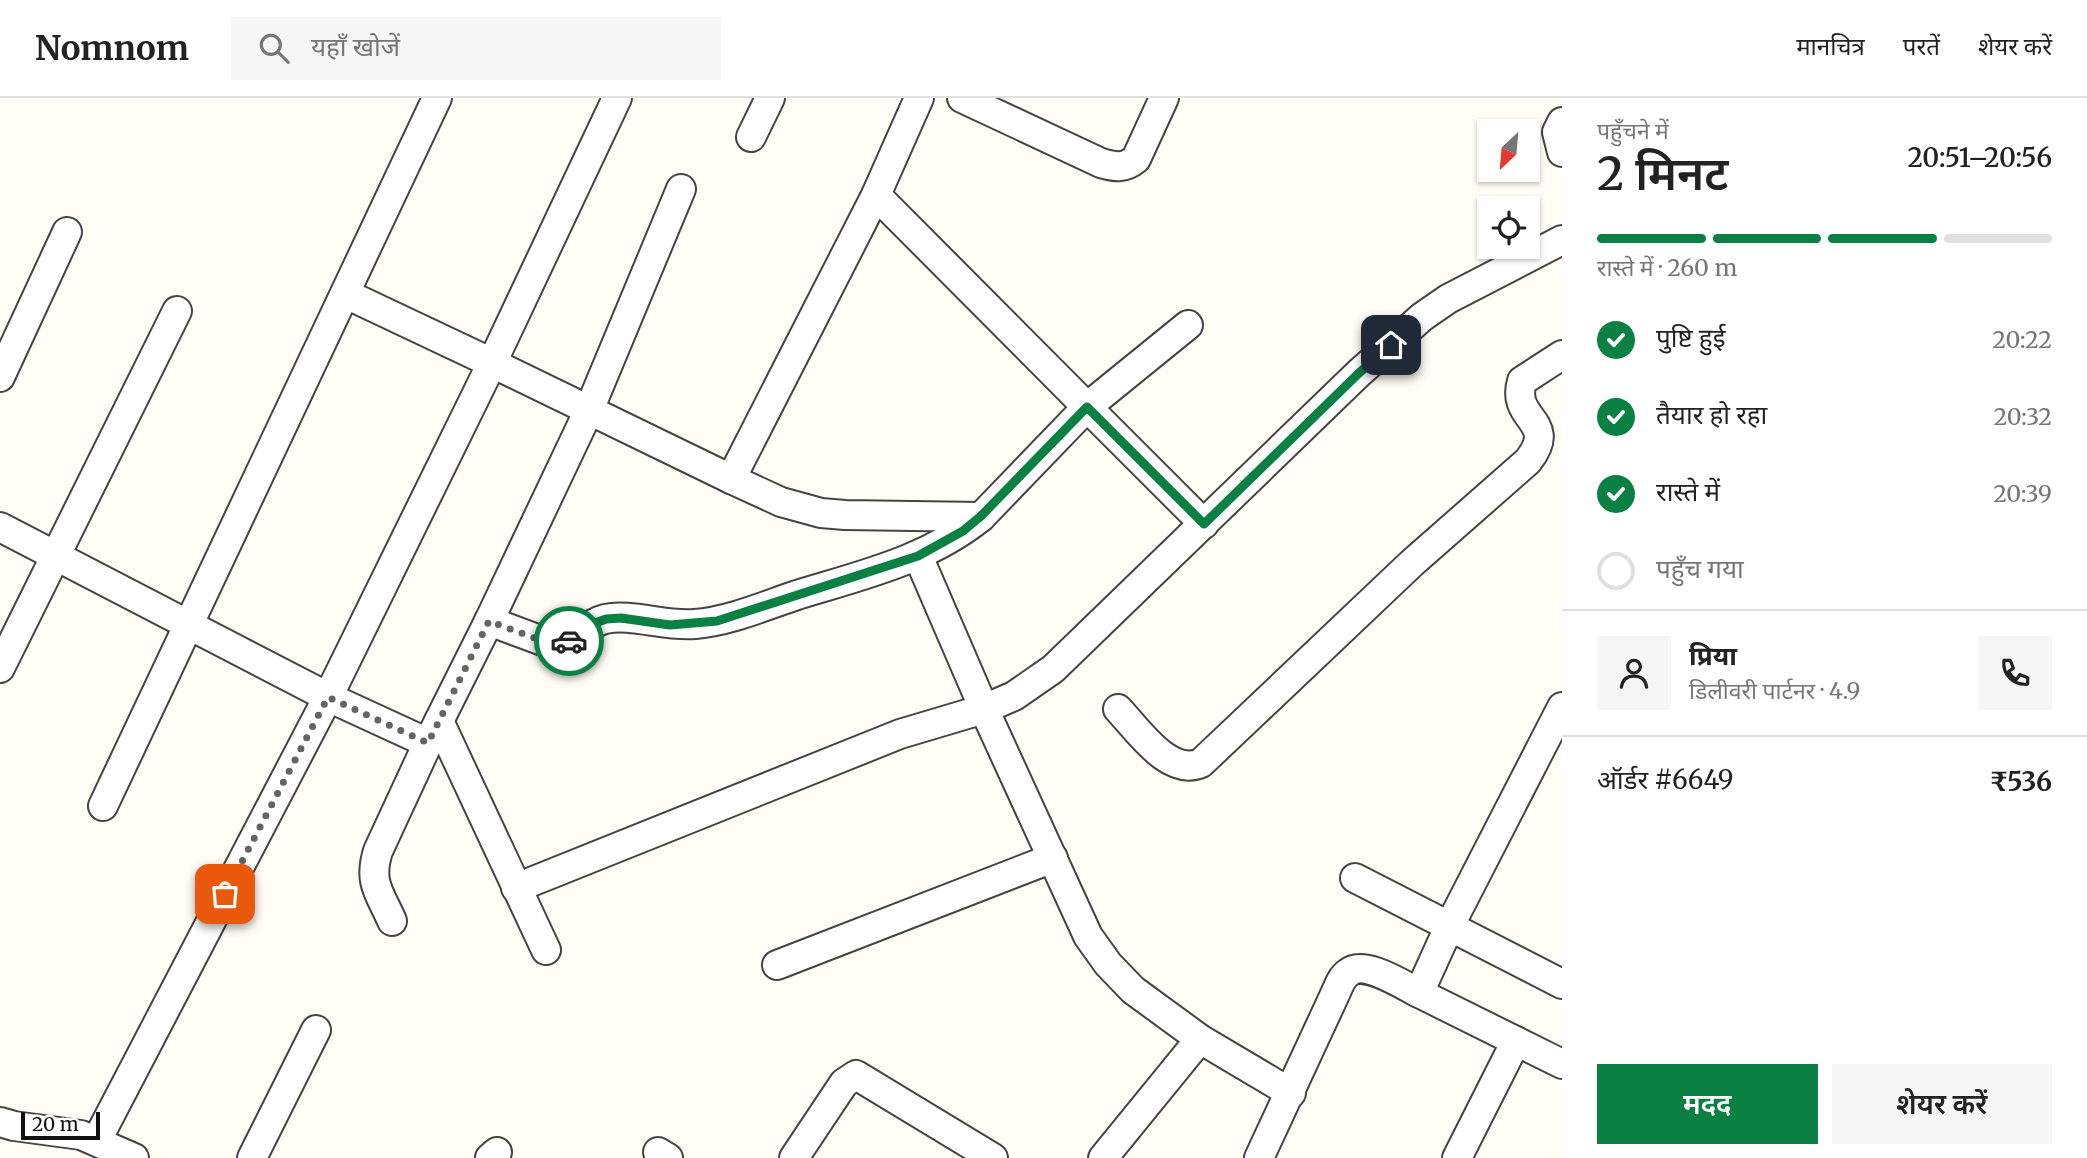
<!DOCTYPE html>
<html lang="hi">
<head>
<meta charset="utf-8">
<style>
	:root { --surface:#fff; --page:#f6f6f6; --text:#222; --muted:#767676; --line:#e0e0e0; --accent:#0b8043 }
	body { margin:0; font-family:Merriweather,"Noto Sans Devanagari",serif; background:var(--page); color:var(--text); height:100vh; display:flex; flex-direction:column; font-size:26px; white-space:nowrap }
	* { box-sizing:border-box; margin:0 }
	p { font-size:23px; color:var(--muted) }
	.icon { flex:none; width:38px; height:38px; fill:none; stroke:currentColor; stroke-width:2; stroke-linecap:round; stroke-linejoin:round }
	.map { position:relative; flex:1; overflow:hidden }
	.details { display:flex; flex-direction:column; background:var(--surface); width:525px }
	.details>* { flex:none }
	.needle { width:46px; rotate:206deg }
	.buttons { position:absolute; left:1477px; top:21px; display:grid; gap:14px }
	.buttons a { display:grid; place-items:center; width:63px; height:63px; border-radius:0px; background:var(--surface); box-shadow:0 2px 5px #0004; font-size:35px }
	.scale { position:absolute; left:21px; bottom:18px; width:79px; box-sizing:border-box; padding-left:7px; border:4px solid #111; border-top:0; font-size:19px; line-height:24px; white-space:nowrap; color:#111; -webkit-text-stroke:5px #fff; paint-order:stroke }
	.pin { position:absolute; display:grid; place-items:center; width:60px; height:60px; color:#fff; margin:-30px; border-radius:14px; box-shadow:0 4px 10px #0006 }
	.courier { position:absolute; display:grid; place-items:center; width:70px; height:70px; margin:-35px; border:5px solid #0b8043; border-radius:50%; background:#fff; color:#222; box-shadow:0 2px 9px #0007 }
	.overview em { font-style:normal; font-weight:600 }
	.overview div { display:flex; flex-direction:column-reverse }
	.overview { display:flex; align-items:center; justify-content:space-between; height:119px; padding:0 35px }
	h1 { font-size:46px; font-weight:600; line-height:52px }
	.bar { display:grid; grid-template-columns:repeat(4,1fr); gap:10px 7px; align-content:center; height:84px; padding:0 35px }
	.bar i { height:9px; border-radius:5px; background:var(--line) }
	.bar .active { background:var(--accent) }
	.bar p { grid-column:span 4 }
	.line { display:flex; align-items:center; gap:18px; padding:0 35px; border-top:2px solid var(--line) }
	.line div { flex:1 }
	.round { display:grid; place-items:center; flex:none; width:74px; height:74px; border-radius:0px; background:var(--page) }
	ol { padding:0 35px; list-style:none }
	li { display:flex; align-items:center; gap:21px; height:77px }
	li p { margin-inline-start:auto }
	li .icon { padding:7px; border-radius:50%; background:var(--accent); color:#fff; stroke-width:4 }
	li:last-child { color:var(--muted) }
	li i { width:38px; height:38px; border:4px solid var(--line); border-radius:50% }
	.primary-button { display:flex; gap:14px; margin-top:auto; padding:14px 35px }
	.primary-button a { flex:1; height:80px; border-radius:0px; background:var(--accent); color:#fff; font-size:28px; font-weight:600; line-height:80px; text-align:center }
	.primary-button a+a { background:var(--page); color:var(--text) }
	header { display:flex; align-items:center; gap:42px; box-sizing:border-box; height:98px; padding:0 35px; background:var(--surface); border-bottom:2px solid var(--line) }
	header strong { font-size:33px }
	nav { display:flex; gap:38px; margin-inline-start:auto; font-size:24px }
	.search { width:490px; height:63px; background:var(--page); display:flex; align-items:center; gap:18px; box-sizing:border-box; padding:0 24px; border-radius:0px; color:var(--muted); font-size:26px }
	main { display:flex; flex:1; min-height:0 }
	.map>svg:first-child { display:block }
</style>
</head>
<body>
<header>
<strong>Nomnom</strong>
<div class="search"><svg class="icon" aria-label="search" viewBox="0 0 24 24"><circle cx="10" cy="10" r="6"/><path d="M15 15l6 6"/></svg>यहाँ खोजें</div>
<nav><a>मानचित्र</a><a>परतें</a><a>शेयर करें</a></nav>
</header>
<main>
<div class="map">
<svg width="1562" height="1060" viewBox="0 0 1562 1060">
	<rect width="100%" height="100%" fill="#fffdf5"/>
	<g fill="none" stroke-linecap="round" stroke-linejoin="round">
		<!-- minor casing -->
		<g stroke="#444" stroke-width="32">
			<g id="minor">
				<path d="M962 0 1101 65C1115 69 1124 71 1136 61L1164 0"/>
				<polyline points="1562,24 1557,34 1562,54"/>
				<polyline points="751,39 770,0"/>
				<polyline points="876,97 919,0"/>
				<polyline points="346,196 492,265 617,0"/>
				<polyline points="0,279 67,134"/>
				<polyline points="731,381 781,404 821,415 845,417 981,419"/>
				<path d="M0 429 328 599 428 645 489 523 548 545C575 547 582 527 605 521 631 515 666 529 695 526 730 523 764 508 797 497 862 477 928 462 981 419L1087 309 1204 426"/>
				<polyline points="918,458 984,611 1088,838 1108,866 1133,892 1200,941 1291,995"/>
				<polyline points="489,523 589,312 681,91"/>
				<polyline points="0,570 177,213"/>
				<polyline points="1562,609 1449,829 1419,895 1562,966"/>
				<path d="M1118 611C1138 632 1169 679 1201 665L1412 465 1528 363C1560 322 1510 323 1522 283L1562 257"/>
				<polyline points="439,623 546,852"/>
				<polyline points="103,708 437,0"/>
				<polyline points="1355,780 1562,886"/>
				<polyline points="516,790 900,636 984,611 1014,598 1053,571 1359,275 1422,219 1448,201 1562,142"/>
				<path d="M392 823C380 795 368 785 378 753L428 645"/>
				<polyline points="777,867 1053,760"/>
				<polyline points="0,1024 14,1028 81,1037 134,1060"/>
				<polyline points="97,1042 328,599 492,265 731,381 876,97 1087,309 1188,227"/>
				<polyline points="658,1054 668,1060"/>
				<polyline points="252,1060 316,932"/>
				<polyline points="490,1060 497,1054"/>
				<polyline points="794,1060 844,985 856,977 993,1060"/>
				<polyline points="1103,1060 1200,941"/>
				<path d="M1259 1060 1336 894C1339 887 1342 879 1348 875 1363 861 1403 887 1419 895"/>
				<polyline points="1457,1060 1516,943"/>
			</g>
		</g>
		<!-- minor -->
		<use href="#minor" stroke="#fff" stroke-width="28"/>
	</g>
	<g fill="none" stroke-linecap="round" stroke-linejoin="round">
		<!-- done -->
		<polyline stroke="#646461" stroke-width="7" stroke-dasharray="0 12.6" points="225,796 328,599 428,645 489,523 548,545 569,543"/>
		<!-- route -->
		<polyline stroke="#0b8043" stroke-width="9" points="569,543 593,526 606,521 621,520 670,527 717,523 918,458 963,433 981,418 1087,309 1204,426 1359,275 1391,247"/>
	</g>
</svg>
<div class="buttons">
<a><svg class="needle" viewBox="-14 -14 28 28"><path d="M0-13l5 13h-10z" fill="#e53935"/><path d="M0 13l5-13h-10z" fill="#767676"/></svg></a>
<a><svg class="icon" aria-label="locate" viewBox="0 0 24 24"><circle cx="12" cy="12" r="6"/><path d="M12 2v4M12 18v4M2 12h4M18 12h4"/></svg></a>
</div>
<div class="scale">20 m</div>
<div class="pin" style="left:225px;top:796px;background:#ea580c"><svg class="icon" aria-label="bag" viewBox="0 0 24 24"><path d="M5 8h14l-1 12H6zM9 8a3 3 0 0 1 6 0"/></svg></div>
<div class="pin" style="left:1391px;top:247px;background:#1f2937"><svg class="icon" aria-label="home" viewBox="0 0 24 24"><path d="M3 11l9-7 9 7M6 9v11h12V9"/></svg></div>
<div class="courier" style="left:569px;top:543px"><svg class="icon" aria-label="car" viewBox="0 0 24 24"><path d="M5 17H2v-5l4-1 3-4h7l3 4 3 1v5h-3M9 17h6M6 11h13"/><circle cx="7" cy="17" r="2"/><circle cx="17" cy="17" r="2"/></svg></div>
</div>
<section class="details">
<div class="overview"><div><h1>2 मिनट</h1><p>पहुँचने में</p></div><em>20:51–20:56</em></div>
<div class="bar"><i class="active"></i><i class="active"></i><i class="active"></i><i></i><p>रास्ते में · 260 m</p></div>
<ol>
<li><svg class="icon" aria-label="check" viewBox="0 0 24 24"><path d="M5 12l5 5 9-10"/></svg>पुष्टि हुई<p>20:22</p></li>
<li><svg class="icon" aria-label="check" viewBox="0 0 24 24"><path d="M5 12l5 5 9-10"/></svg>तैयार हो रहा<p>20:32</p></li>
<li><svg class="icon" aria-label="check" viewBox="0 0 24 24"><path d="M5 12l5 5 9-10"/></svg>रास्ते में<p>20:39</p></li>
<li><i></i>पहुँच गया</li>
</ol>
<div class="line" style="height:126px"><a class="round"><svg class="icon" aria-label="person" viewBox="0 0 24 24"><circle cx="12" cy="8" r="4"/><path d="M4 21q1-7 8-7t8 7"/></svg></a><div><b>प्रिया</b><p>डिलीवरी पार्टनर · 4.9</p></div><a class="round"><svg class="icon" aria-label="phone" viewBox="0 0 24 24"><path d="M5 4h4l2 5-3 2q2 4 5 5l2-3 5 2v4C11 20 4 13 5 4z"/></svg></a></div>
<div class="line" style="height:91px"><div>ऑर्डर #6649</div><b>₹536</b></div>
<div class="primary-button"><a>मदद</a><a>शेयर करें</a></div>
</section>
</main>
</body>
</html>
